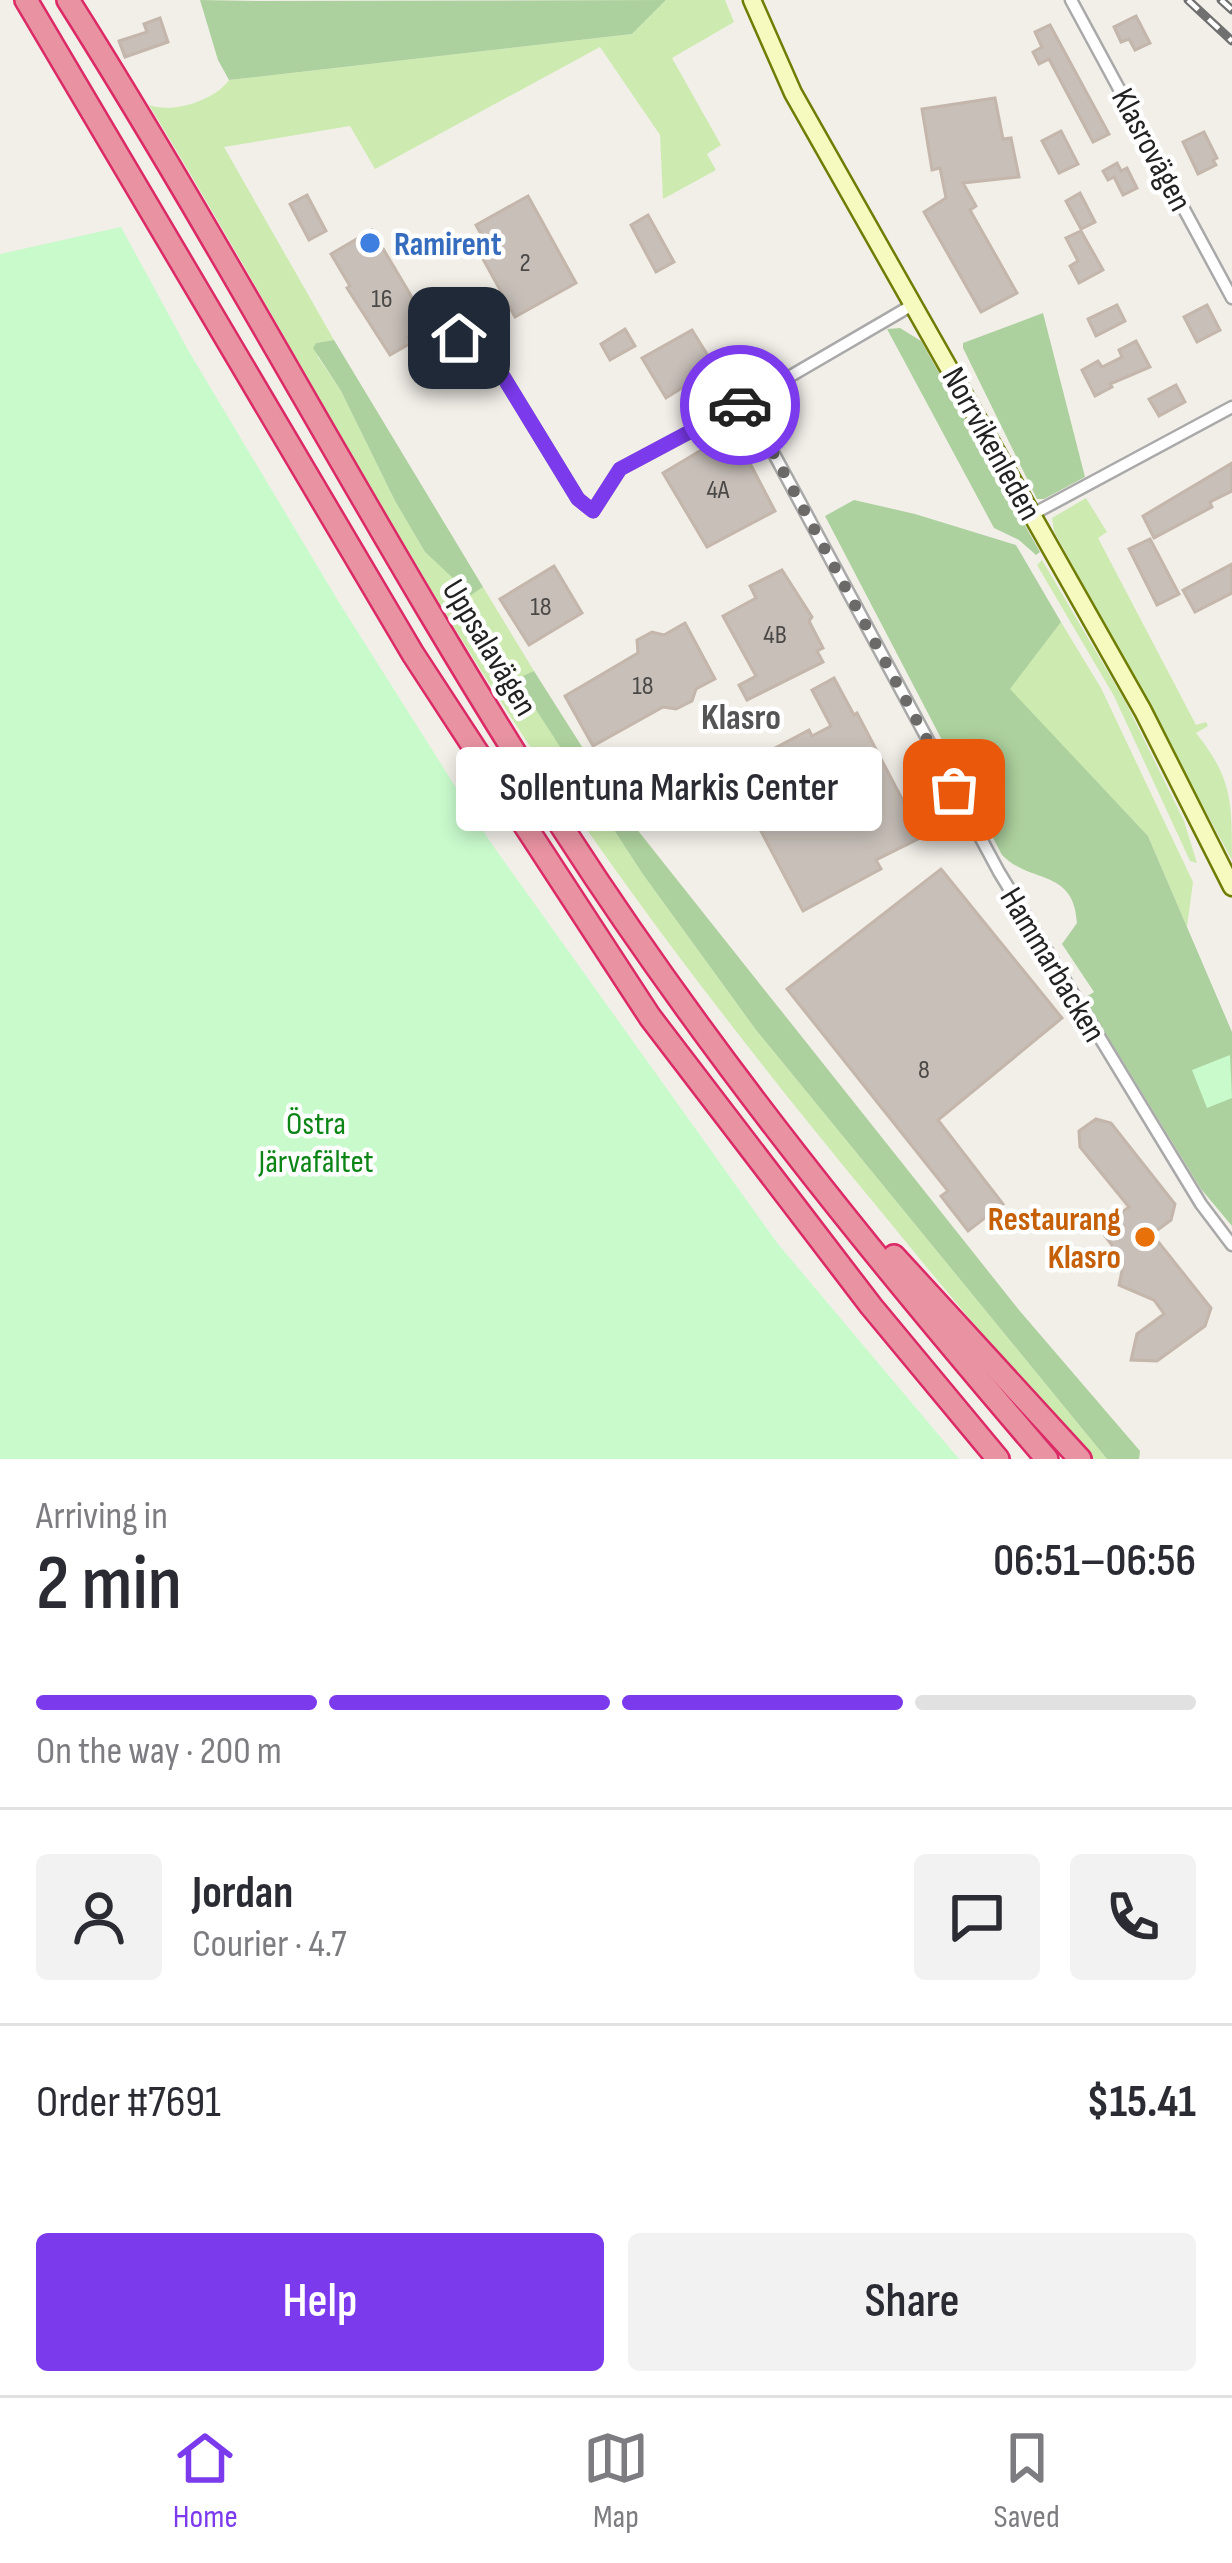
<!DOCTYPE html>
<html lang="en">
<head>
<meta charset="utf-8">
<style>
	:root { --surface:#fff; --page:#f2f2f3; --text:#2b2b33; --muted:#7c7c81; --line:#e1e1e2; --accent:#7c3aed }
	body { margin:0; font-family:"Sofia Sans Condensed",sans-serif; background:var(--page); color:var(--text); height:100vh; display:flex; flex-direction:column; font-size:45px; white-space:nowrap }
	* { box-sizing:border-box; margin:0 }
	p { font-size:39px; color:var(--muted) }
	.icon { flex:none; width:66px; height:66px; fill:none; stroke:currentColor; stroke-width:2; stroke-linecap:round; stroke-linejoin:round }
	.map { position:relative; height:1459px; overflow:hidden }
	.sheet { display:flex; flex-direction:column; background:var(--surface); flex:1 }
	.sheet>* { flex:none }
	.pin { position:absolute; display:grid; place-items:center; width:102px; height:102px; color:#fff; margin:-51px; border-radius:24px; box-shadow:0 6px 18px #0006 }
	.courier { position:absolute; display:grid; place-items:center; width:120px; height:120px; margin:-60px; border:9px solid #7c3aed; border-radius:50%; background:#fff; color:#222; box-shadow:0 3px 15px #0007 }
	.bubble { position:absolute; height:84px; border-radius:12px; background:var(--surface); box-shadow:0 6px 18px #0003; font-size:39px; font-weight:600; line-height:84px; text-align:center }
	.headline em { font-style:normal; font-weight:600 }
	.headline div { display:flex; flex-direction:column-reverse }
	.headline { display:flex; align-items:center; justify-content:space-between; height:204px; padding:0 36px }
	h1 { font-size:78px; font-weight:600; line-height:90px }
	.bar { display:grid; grid-template-columns:repeat(4,1fr); gap:18px 12px; align-content:center; height:144px; padding:0 36px }
	.bar i { height:15px; border-radius:9px; background:var(--line) }
	.bar .active { background:var(--accent) }
	.bar p { grid-column:span 4 }
	.line { display:flex; align-items:center; gap:30px; padding:0 36px; border-top:3px solid var(--line) }
	.line div { flex:1 }
	.round { display:grid; place-items:center; flex:none; width:126px; height:126px; border-radius:12px; background:var(--page) }
	.button { display:flex; gap:24px; margin-top:auto; padding:24px 36px }
	.button a { flex:1; height:138px; border-radius:12px; background:var(--accent); color:#fff; font-size:48px; font-weight:600; line-height:138px; text-align:center }
	.button a+a { background:var(--page); color:var(--text) }
	.tab-bar { display:flex; justify-content:space-around; align-items:center; height:168px; border-top:3px solid var(--line); background:var(--surface); font-size:33px; color:var(--muted) }
	.tab-bar a { display:grid; justify-items:center; gap:6px }
	.tab-bar .active { color:var(--accent) }
	.map>svg:first-child { display:block }
</style>
</head>
<body>
<div class="map">
<svg width="1232" height="1459" viewBox="0 0 1232 1459">
	<rect width="100%" height="100%" fill="#f2efe9"/>
	<!-- grass -->
	<g fill="#cdebb0">
		<path d="M666 0H725L734 22 672 58 721 145 707 154 716 170 663 199 660 135 600 47 375 169 350 126 224 147 334 340 316 343 318 357 341 391 395 501 425 552 471 594 483 587 534 671 517 680 642 873 756 1030 1107 1459H1092C1016 1376 945 1290 874 1203 760 1065 650 924 550 776 403 560 284 327 149 105 173 114 215 100 229 80L632 34Z"/>
		<path d="M1086 498 1107 532 1098 538 1196 725 1206 722 1208 726 1196 733C1232 778 1232 801 1232 860L1054 531 1052 518Z"/>
		<polygon points="1042,560 1125,701 1184,821 1197,863 1190,861 1114,696 1037,565"/>
		<polygon points="1061,622 1101,688 1193,882 1187,927 1148,836 1009,689"/>
	</g>
	<!-- forest -->
	<g fill="#add19e">
		<polygon points="200,0 257,1 666,0 632,34 229,80 218,60"/>
		<polygon points="1043,313 1085,477 1044,499 1037,499 963,348 963,343"/>
		<polygon points="900,328 921,341 1040,552 1036,555 1019,540 994,528 887,329"/>
		<polygon points="334,340 483,587 471,595 425,552 395,501 341,391 313,348 316,343"/>
		<path d="M854 500 915 514 1016 545 1061 622 1010 689 1148 836 1232 1032V1226L1201 1189 1084 998 1094 992 1062 944 1077 923C1074 868 1030 884 1002 855L825 516Z"/>
		<polygon points="534,671 624,813 1019,1310 1140,1451 1139,1459 1107,1459 756,1030 642,873 516,679"/>
	</g>
	<!-- park -->
	<g fill="#c8facc">
		<polygon points="121,227 188,350 340,604 491,843 778,1244 959,1459 0,1459 0,254"/>
		<polygon points="1230,1055 1232,1098 1207,1108 1192,1070"/>
	</g>
	<!-- building -->
	<g fill="#c7bfb8" stroke="#c4b6ab" stroke-width="3">
		<polygon points="1136,16 1150,43 1135,50 1129,39 1121,42 1114,27"/>
		<polygon points="160,18 168,42 125,57 119,41 147,32 144,24"/>
		<polygon points="1050,25 1109,134 1093,142 1049,59 1039,64 1033,52 1042,47 1035,32"/>
		<polygon points="995,98 1003,139 1011,138 1019,177 963,183 976,206 970,210 1017,293 981,312 924,212 946,198 940,168 932,170 922,109"/>
		<polygon points="1061,131 1078,164 1059,173 1042,141"/>
		<polygon points="1204,132 1217,158 1213,160 1216,165 1198,174 1183,142"/>
		<polygon points="1117,163 1121,171 1127,168 1137,188 1123,195 1114,177 1108,180 1103,171"/>
		<polygon points="1080,193 1095,222 1081,229 1066,201"/>
		<polygon points="307,195 326,231 309,240 290,204"/>
		<polygon points="528,196 576,283 515,317 473,241 482,236 476,225"/>
		<polygon points="648,215 674,262 656,272 631,225"/>
		<polygon points="372,230 429,326 408,337 411,343 390,355 347,288 350,286 331,254"/>
		<polygon points="1081,231 1103,270 1079,283 1070,266 1078,261 1066,238"/>
		<polygon points="1117,305 1125,321 1096,336 1088,319"/>
		<polygon points="1207,305 1220,330 1197,342 1184,317"/>
		<polygon points="625,329 635,346 610,360 601,344"/>
		<polygon points="692,330 715,367 666,398 642,358"/>
		<polygon points="1136,341 1150,367 1110,384 1112,387 1095,396 1082,370 1098,361 1102,367 1122,357 1119,350"/>
		<polygon points="1176,385 1185,402 1159,416 1149,399"/>
		<polygon points="733,431 775,511 707,547 663,473"/>
		<polygon points="1232,463 1232,491 1210,502 1212,507 1154,538 1143,516"/>
		<polygon points="1150,539 1179,594 1157,605 1129,549"/>
		<polygon points="1232,564 1232,593 1195,612 1183,590"/>
		<polygon points="554,566 582,613 529,645 500,599"/>
		<polygon points="782,570 812,617 809,621 823,648 817,651 823,662 747,700 739,685 756,676 723,616 756,598 750,586"/>
		<polygon points="685,623 715,679 696,689 692,701 676,709 663,707 593,746 565,696 638,653 637,640 652,632 664,635"/>
		<polygon points="834,678 854,715 857,713 922,837 876,860 881,869 803,911 730,772 809,730 812,736 831,726 812,690"/>
		<polygon points="941,869 1062,1018 938,1120 1003,1204 968,1231 941,1196 948,1191 787,989"/>
		<polygon points="1096,1119 1111,1123 1175,1204 1171,1220 1152,1234 1211,1308 1205,1326 1157,1361 1131,1360 1137,1334 1164,1314 1154,1300 1119,1285 1124,1261 1105,1236 1109,1222 1129,1207 1080,1147 1079,1131"/>
	</g>
	<g fill="none" stroke-linecap="round" stroke-linejoin="round">
		<!-- minor casing -->
		<g stroke="#a9a9a9" stroke-width="15">
			<g id="minor">
				<polyline points="1071,0 1232,298"/>
				<polyline points="914,304 746,402 999,872 1201,1204 1232,1245"/>
				<polyline points="459,338 498,368 578,499 593,511 620,469 746,402"/>
				<polyline points="1033,514 1232,407"/>
			</g>
		</g>
		<!-- secondary casing -->
		<g stroke="#707d05" stroke-width="21">
			<polyline id="secondary" points="752,0 793,93 1143,711 1232,887"/>
		</g>
		<!-- motorway casing -->
		<g stroke="#dc2a67" stroke-width="26">
			<g id="motorway">
				<polyline points="26,0 413,654 650,1017 871,1306 998,1459"/>
				<path d="M68 0C241 274 390 562 566 833 709 1054 876 1260 1047 1459"/>
				<polyline points="894,1256 1080,1459"/>
			</g>
		</g>
		<!-- minor -->
		<use href="#minor" stroke="#fff" stroke-width="10"/>
		<!-- secondary -->
		<use href="#secondary" stroke="#f7fabf" stroke-width="16"/>
		<!-- motorway -->
		<use href="#motorway" stroke="#e892a2" stroke-width="21"/>
		<!-- rail casing -->
		<g stroke="#707070" stroke-width="9">
			<g id="rail">
				<polyline points="1188,0 1232,41"/>
				<polyline points="1221,0 1232,10"/>
			</g>
		</g>
		<!-- rail -->
		<use href="#rail" stroke="#fff" stroke-width="4.5" stroke-dasharray="14" stroke-linecap="butt"/>
	</g>
	<g fill="none" stroke-linecap="round" stroke-linejoin="round">
		<!-- done -->
		<polyline stroke="#6b6a68" stroke-width="12" stroke-dasharray="0 21.6" points="740,405 746,402 954,790"/>
		<!-- route -->
		<polyline stroke="#7c3aed" stroke-width="15" points="459,338 498,368 578,499 593,511 620,469 740,405"/>
	</g>
	<!-- markers -->
	<circle fill="#3f7fe0" stroke="#fff" stroke-width="4.5" cx="370" cy="243" r="12"/>
	<circle fill="#e8710a" stroke="#fff" stroke-width="4.5" cx="1145" cy="1237" r="12"/>
	<g text-anchor="middle" stroke-width="9" stroke-linejoin="round" paint-order="stroke">
		<!-- number labels -->
		<g font-size="27" fill="#4b4948">
			<text x="525" y="271">2</text>
			<text x="382" y="307">16</text>
			<text x="718" y="498">4A</text>
			<text x="541" y="615">18</text>
			<text x="775" y="643">4B</text>
			<text x="643" y="694">18</text>
			<text x="924" y="1078">8</text>
		</g>
		<!-- street labels -->
		<g font-size="33" fill="#222" stroke="#fff">
			<text transform="translate(1153 149) rotate(62)" y="12">Klasrovägen</text>
			<text transform="translate(993 443) rotate(61)" y="12">Norrvikenleden</text>
			<text transform="translate(491 647) rotate(59)" y="12">Uppsalavägen</text>
			<text transform="translate(1054 964) rotate(59)" y="12">Hammarbacken</text>
		</g>
		<!-- shop labels -->
		<g font-size="33" font-weight="bold" fill="#366cbe" stroke="#fff" text-anchor="start">
			<text x="394" y="255">Ramirent</text>
		</g>
		<!-- park labels -->
		<g font-size="33" fill="#0c8416" stroke="#fff">
			<text x="316" y="1134">Östra<tspan x="316" dy="38">Järvafältet</tspan></text>
		</g>
		<!-- food labels -->
		<g font-size="33" font-weight="bold" fill="#c56008" stroke="#fff" text-anchor="end">
			<text x="1121" y="1230">Restaurang<tspan x="1121" dy="38">Klasro</tspan></text>
		</g>
		<!-- neighbourhood labels -->
		<g font-size="36" font-weight="bold" fill="#555" stroke="#fff">
			<text x="741" y="729">Klasro</text>
		</g>
	</g>
</svg>
<div class="pin" style="left:954px;top:790px;background:#ea580c"><svg class="icon" aria-label="bag" viewBox="0 0 24 24"><path d="M5 8h14l-1 12H6zM9 8a3 3 0 0 1 6 0"/></svg></div>
<div class="pin" style="left:459px;top:338px;background:#1f2937"><svg class="icon" aria-label="home" viewBox="0 0 24 24"><path d="M3 11l9-7 9 7M6 9v11h12V9"/></svg></div>
<div class="courier" style="left:740px;top:405px"><svg class="icon" aria-label="car" viewBox="0 0 24 24"><path d="M5 17H2v-5l4-1 3-4h7l3 4 3 1v5h-3M9 17h6M6 11h13"/><circle cx="7" cy="17" r="2"/><circle cx="17" cy="17" r="2"/></svg></div>
<div class="bubble" style="left:456px;top:747px;width:426px">Sollentuna Markis Center</div>
</div>
<section class="sheet">
<div class="headline"><div><h1>2 min</h1><p>Arriving in</p></div><em>06:51–06:56</em></div>
<div class="bar"><i class="active"></i><i class="active"></i><i class="active"></i><i></i><p>On the way · 200 m</p></div>
<div class="line" style="height:216px"><a class="round"><svg class="icon" aria-label="person" viewBox="0 0 24 24"><circle cx="12" cy="8" r="4"/><path d="M4 21q1-7 8-7t8 7"/></svg></a><div><b>Jordan</b><p>Courier · 4.7</p></div><a class="round"><svg class="icon" aria-label="chat" viewBox="0 0 24 24"><path d="M4 5h16v11H9l-5 4z"/></svg></a><a class="round"><svg class="icon" aria-label="phone" viewBox="0 0 24 24"><path d="M5 4h4l2 5-3 2q2 4 5 5l2-3 5 2v4C11 20 4 13 5 4z"/></svg></a></div>
<div class="line" style="height:156px"><div>Order #7691</div><b>$15.41</b></div>
<div class="button"><a>Help</a><a>Share</a></div>
</section>
<nav class="tab-bar">
<a class="active"><svg class="icon" aria-label="home" viewBox="0 0 24 24"><path d="M3 11l9-7 9 7M6 9v11h12V9"/></svg>Home</a>
<a><svg class="icon" aria-label="map" viewBox="0 0 24 24"><path d="M3 6l6-2 6 2 6-2v14l-6 2-6-2-6 2zM9 4v14M15 6v14"/></svg>Map</a>
<a><svg class="icon" aria-label="saved" viewBox="0 0 24 24"><path d="M7 4h10v16l-5-4-5 4z"/></svg>Saved</a>
</nav>
</body>
</html>
